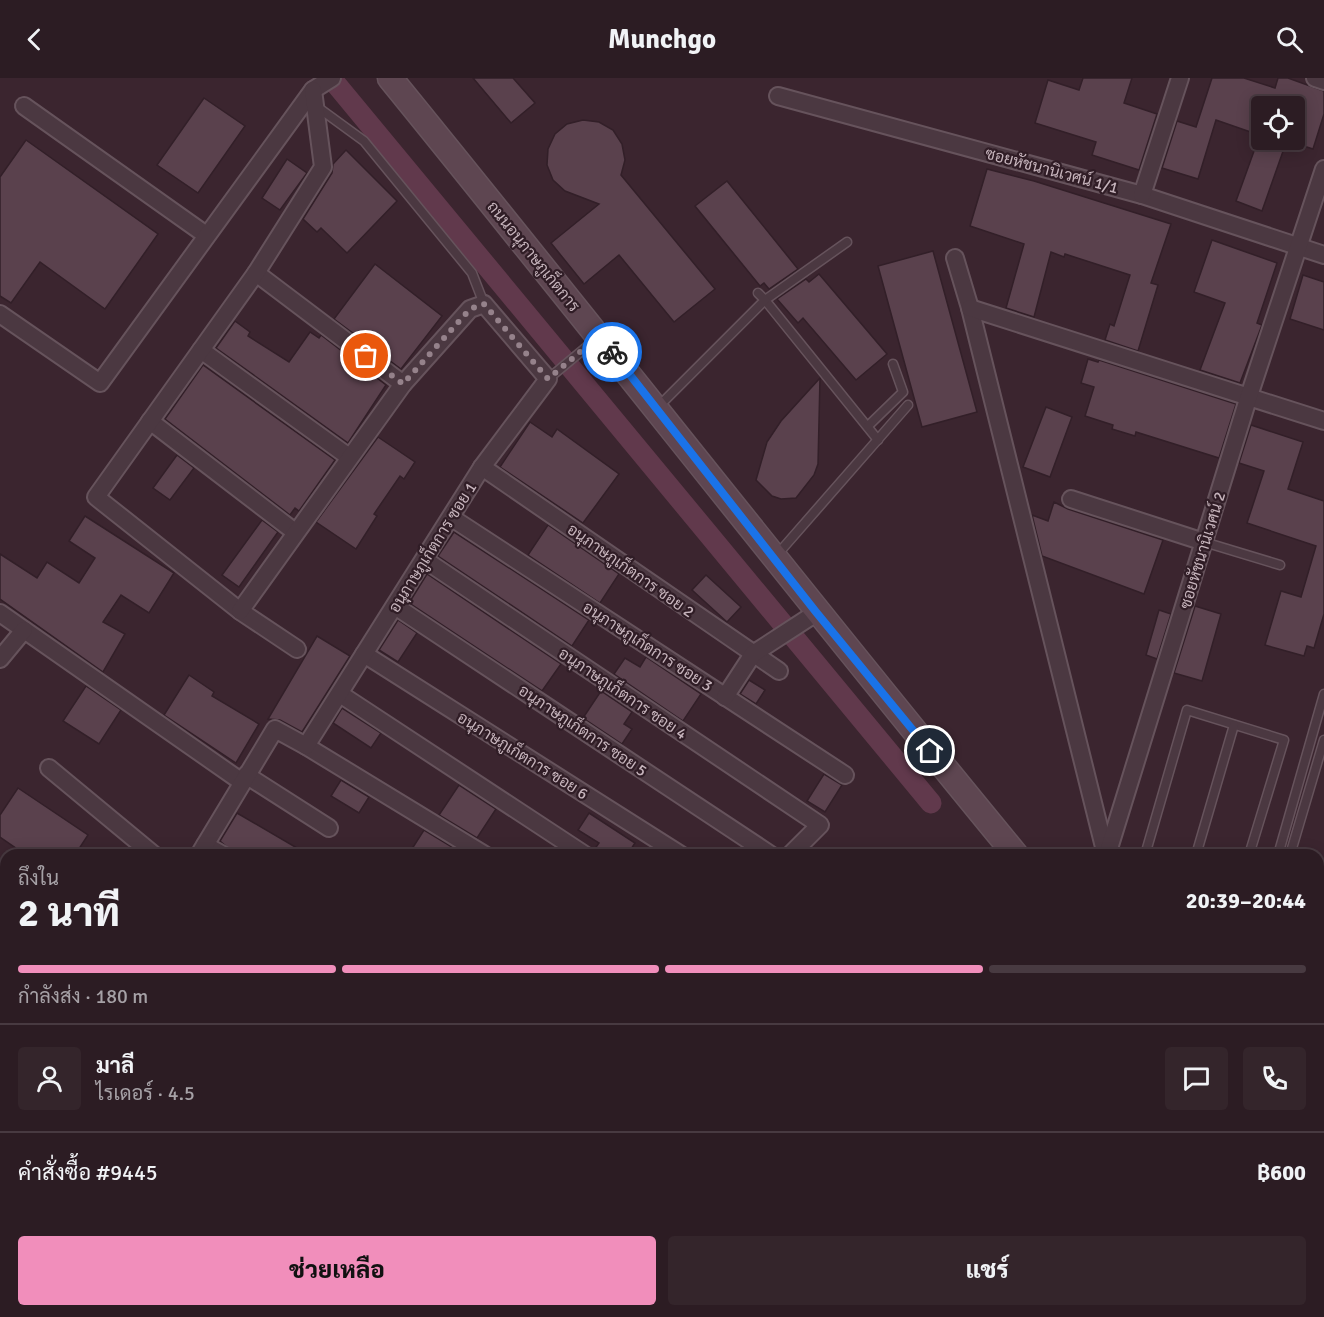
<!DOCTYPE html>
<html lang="th">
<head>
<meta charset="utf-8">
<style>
	:root { --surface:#2c1c23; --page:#34252b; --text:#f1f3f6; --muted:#a6a1a6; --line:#483a41; --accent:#f18ebb }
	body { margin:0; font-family:Signika,Sarabun,sans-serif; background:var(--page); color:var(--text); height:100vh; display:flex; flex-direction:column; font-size:22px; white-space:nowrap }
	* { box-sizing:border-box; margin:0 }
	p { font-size:20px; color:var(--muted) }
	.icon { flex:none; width:33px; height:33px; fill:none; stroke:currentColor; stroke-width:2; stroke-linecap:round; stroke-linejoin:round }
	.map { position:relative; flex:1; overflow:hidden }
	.panel { position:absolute; left:0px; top:771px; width:1324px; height:468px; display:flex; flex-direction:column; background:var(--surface); border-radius:18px 18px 0 0; box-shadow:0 3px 15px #0003,0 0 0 2px var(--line) }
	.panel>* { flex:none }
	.tools { position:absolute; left:1251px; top:18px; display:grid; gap:12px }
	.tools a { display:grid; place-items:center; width:54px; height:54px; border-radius:6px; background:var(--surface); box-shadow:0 3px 15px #0003,0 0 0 2px var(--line); font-size:30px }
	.pin { position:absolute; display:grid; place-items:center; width:51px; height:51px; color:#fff; margin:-26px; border:3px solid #fff; border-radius:50%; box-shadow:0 2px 6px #0007 }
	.courier { position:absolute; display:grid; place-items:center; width:60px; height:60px; margin:-30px; border:4px solid #1a73e8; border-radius:50%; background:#fff; color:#222; box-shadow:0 2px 8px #0007 }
	.summary em { font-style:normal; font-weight:800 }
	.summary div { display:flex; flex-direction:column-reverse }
	.summary { display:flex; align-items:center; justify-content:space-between; height:102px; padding:0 18px }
	h1 { font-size:39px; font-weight:800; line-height:45px }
	.bar { display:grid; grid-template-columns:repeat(4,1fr); gap:9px 6px; align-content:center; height:72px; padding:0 18px }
	.bar i { height:8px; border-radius:4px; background:var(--line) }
	.bar .on { background:var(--accent) }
	.bar p { grid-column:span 4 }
	.line { display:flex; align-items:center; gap:15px; padding:0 18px; border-top:2px solid var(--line) }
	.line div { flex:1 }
	.round { display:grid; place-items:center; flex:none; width:63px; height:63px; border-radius:6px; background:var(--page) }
	.cta { display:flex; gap:12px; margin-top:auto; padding:12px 18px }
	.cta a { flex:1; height:69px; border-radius:6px; background:var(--accent); color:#111; font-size:24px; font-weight:800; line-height:69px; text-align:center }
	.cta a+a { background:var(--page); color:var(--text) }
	header { display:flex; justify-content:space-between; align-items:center; height:78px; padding:0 18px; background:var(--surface); font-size:27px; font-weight:800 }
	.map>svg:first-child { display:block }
</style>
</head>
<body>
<header><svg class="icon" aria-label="back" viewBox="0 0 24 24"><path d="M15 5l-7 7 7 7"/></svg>Munchgo<svg class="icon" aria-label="search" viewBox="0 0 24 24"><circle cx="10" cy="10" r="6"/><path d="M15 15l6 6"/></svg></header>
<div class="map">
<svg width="1324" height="1239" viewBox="0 0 1324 1239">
	<rect width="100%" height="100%" fill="#3b252f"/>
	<!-- water -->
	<polygon fill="#61394c" points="502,1233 550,1233 545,1239 510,1239"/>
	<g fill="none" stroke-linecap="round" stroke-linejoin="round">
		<!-- stream -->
		<polyline stroke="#61394c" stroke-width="6" points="1323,1239 1324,1238"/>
		<!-- canal -->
		<polyline stroke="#61394c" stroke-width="21" points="331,0 931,725"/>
	</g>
	<!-- building -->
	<g fill="#5a414d" stroke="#321f28" stroke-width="1.5">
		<polygon points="473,0 513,0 535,25 511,45"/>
		<polygon points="1083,0 1132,0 1124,25 1157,36 1139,92 1092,77 1096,64 1035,45 1048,2 1079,12"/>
		<polygon points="1212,0 1244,0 1275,10 1278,0 1288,0 1324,13 1324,36 1313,71 1294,65 1294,28 1262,28 1262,58 1216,42 1198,101 1162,90 1177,43 1196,49"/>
		<polygon points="204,20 245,48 198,115 157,87"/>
		<polygon points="583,42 599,44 613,52 622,66 625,82 621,97 715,211 674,244 619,177 584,206 551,165 599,126 565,113 553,102 547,87 548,71 555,56 567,46"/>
		<polygon points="26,62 158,156 105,231 40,184 11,225 0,218 0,99"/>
		<polygon points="1258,62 1287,62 1262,133 1236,123"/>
		<polygon points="346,72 397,123 347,175 321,150 317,154 303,141 332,95 333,86"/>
		<polygon points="287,81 307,95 280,132 262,120"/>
		<polygon points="987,91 1034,103 1171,146 1151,205 1158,207 1138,273 1105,262 1110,246 1114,248 1130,197 1065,176 1064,179 1051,174 1034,239 1006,230 1024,166 970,148"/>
		<polygon points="727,103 798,191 769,211 764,205 760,208 695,128"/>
		<polygon points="1212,162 1277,185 1257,245 1262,247 1240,305 1200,292 1225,225 1194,214"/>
		<polygon points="933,173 977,334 922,349 878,188"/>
		<polygon points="375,186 442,238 401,291 334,241"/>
		<polygon points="819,196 887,276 856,302 803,240 798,245 777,221 806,201 809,204"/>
		<polygon points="1303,197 1324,204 1324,252 1290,241"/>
		<polygon points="235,243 250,254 248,258 289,284 310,254 319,260 321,257 386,307 348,365 216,270"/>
		<polygon points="1088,281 1098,284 1099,282 1236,326 1219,380 1136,354 1135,358 1112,351 1113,347 1085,338 1094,309 1081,305"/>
		<polygon points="203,287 335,382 299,433 295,430 290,437 165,341"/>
		<polygon points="820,300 818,386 814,397 796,420 781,421 772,418 756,402 767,364 781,343"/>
		<polygon points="1046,329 1072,339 1050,399 1023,389"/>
		<polygon points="530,344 552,359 557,351 619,396 583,445 500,389"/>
		<polygon points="1251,347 1303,364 1288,411 1324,423 1324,536 1314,570 1307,568 1304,578 1265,567 1281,513 1301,519 1316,468 1247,445 1264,393 1239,385"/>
		<polygon points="378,359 415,384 404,401 400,398 374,436 377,438 356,471 316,444"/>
		<polygon points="177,377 194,390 170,422 153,410"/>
		<polygon points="1054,424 1068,431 1163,462 1144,516 1042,478 1032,437 1048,443"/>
		<polygon points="85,438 174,495 149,535 121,517 103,544 125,556 103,594 0,521 0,476 37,500 47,484 79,505 95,480 69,463"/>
		<polygon points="262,442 278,454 239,509 222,497"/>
		<polygon points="548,447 619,496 600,525 528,477"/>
		<polygon points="454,454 589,542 572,568 438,478"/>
		<polygon points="427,496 561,586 542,613 409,525"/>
		<polygon points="706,497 741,529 727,544 692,512"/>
		<polygon points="1195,528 1221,536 1202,603 1174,595"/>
		<polygon points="1159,532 1171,536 1157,581 1146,577"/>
		<polygon points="398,542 417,555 398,584 379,572"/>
		<polygon points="317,558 350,578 302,654 280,642 268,641"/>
		<polygon points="646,579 701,616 683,643 614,596 625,580 640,589"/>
		<polygon points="189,597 214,614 212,618 259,646 236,685 164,637"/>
		<polygon points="749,602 765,612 756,626 740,616"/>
		<polygon points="86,608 121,632 99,666 63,643"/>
		<polygon points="601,613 632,634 624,646 632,651 622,666 583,640"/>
		<polygon points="342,630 381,655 371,670 333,645"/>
		<polygon points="824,696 842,707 825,734 807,723"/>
		<polygon points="341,702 369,719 359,735 331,718"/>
		<polygon points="459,707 496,731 477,760 439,737"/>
		<polygon points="18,710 88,757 75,777 26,777 0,759 0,737"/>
		<polygon points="237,735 309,777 236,777 220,763"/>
		<polygon points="589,735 635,765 627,777 603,777 594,772 599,765 578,752"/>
		<polygon points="424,752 462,775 408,777"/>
	</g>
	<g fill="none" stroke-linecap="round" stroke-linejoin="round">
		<!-- lane casing -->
		<g stroke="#66535c" stroke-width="11">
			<g id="lane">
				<polyline points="316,28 364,63 472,195 484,226"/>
				<polyline points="847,164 765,222 878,362"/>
				<polyline points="548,301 596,261"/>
				<polyline points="657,330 765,222 758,215"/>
				<polyline points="868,348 903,314 893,286"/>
				<polyline points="1204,464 1280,487"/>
				<polyline points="776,478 908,327"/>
				<polyline points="1145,777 1187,632 1284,662 1249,777"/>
				<polyline points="1196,777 1234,647"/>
				<polyline points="1278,777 1324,616"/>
				<polyline points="1290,777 1324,662"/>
				<polyline points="1318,787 1324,789"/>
				<polyline points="1318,865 1324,867"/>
				<polyline points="1318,914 1324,916"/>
			</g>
		</g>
		<!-- street casing -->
		<g stroke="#66535c" stroke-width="20">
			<g id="street">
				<polyline points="1315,0 1324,3"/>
				<polyline points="778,18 1142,117 1324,177"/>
				<polyline points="24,28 206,157"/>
				<polyline points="1142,117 1180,0"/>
				<polyline points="955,180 970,230 1106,777"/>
				<polyline points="256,195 403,306"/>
				<polyline points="970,230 1324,343"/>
				<polyline points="0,236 100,305 313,12 332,0"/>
				<polyline points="201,272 349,379"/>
				<polyline points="150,343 295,454"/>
				<polyline points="482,389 779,593"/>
				<polyline points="1071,421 1204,464"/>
				<polyline points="452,440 845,697"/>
				<polyline points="425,482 820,747 790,777"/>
				<polyline points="395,528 771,777"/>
				<polyline points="0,535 242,704"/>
				<polyline points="297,571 240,533 96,419 256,195 323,89 313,12"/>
				<polyline points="364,576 681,777"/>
				<polyline points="0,581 24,552"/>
				<polyline points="340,616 585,777"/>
				<polyline points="725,619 753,576 816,535"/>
				<polyline points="306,668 485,777"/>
				<polyline points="49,690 154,777"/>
				<polyline points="246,697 329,750"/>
				<polyline points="205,767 223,777"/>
				<polyline points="199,777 275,651 306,668 482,389 548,301 484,226 470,231 403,306 240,533"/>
				<polyline points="1107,777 1248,321 1324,91"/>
				<polyline points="0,801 6,805"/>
				<polyline points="0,906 6,909"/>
				<polyline points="0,1108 6,1098"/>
				<polyline points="1318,1205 1324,1195"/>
				<polyline points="243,1239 248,1233"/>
				<polyline points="397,1239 403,1233"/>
				<polyline points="637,1239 641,1233"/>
				<polyline points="880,1239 881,1238"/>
				<polyline points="1299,1239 1303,1233"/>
			</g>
		</g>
		<!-- secondary casing -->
		<g stroke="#66535c" stroke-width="27">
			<g id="secondary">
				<path d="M390 0C600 258 804 520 1016 777"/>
				<polyline points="1318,976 1324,978"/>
				<polyline points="0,1171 6,1173"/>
				<polyline points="125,1233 135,1239"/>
			</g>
		</g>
		<!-- lane -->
		<use href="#lane" stroke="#4b3841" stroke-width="8"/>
		<!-- street -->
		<use href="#street" stroke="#4b3841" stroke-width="16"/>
		<!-- secondary -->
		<use href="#secondary" stroke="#5e4651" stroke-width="24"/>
	</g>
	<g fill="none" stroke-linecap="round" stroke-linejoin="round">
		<!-- done -->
		<polyline stroke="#95828b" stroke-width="6" stroke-dasharray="0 10.8" points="366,278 403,306 470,231 484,226 548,301 599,258 612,274"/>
		<!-- route -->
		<polyline stroke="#1a73e8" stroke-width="8" points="612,274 816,534 930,673"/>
	</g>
	<g text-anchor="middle" stroke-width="4.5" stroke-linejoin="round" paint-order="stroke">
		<!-- street labels -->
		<g font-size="16" fill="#c6b4bc" stroke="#301d26">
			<text transform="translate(1052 92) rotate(15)" y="6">ซอยหัชนานิเวศน์ 1/1</text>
			<text transform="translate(534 178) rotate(51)" y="6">ถนนอนุภาษภูเก็ตการ</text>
			<text transform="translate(432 469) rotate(-58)" y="6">อนุภาษภูเก็ตการ ซอย 1</text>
			<text transform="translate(1202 472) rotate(-73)" y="6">ซอยหัชนานิเวศน์ 2</text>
			<text transform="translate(631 492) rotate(35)" y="6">อนุภาษภูเก็ตการ ซอย 2</text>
			<text transform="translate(648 568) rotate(33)" y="6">อนุภาษภูเก็ตการ ซอย 3</text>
			<text transform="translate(623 615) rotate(34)" y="6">อนุภาษภูเก็ตการ ซอย 4</text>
			<text transform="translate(583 652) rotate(34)" y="6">อนุภาษภูเก็ตการ ซอย 5</text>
			<text transform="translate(523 677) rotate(32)" y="6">อนุภาษภูเก็ตการ ซอย 6</text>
		</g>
	</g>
</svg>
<div class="tools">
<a><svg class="icon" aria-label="locate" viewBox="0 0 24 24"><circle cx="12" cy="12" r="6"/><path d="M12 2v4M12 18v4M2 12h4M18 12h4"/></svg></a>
</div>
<div class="pin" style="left:366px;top:278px;background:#ea580c"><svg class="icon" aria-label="bag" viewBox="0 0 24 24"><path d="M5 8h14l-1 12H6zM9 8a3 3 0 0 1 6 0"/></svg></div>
<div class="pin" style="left:930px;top:673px;background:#1f2937"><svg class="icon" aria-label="home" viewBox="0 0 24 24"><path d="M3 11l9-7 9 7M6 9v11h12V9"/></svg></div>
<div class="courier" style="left:612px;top:274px"><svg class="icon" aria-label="bike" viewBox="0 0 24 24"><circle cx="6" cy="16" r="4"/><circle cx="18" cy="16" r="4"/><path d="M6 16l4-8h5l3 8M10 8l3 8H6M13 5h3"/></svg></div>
<section class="panel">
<div class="summary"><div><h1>2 นาที</h1><p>ถึงใน</p></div><em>20:39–20:44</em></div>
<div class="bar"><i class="on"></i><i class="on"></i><i class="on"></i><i></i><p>กำลังส่ง · 180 m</p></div>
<div class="line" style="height:108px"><a class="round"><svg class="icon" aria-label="person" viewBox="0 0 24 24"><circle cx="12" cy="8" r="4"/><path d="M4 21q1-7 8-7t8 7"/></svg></a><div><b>มาลี</b><p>ไรเดอร์ · 4.5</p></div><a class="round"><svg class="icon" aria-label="chat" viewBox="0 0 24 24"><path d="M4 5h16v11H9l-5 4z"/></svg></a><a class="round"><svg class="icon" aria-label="phone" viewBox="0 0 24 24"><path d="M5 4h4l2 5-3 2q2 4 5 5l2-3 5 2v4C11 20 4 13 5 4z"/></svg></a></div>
<div class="line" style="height:78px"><div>คำสั่งซื้อ #9445</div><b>฿600</b></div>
<div class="cta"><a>ช่วยเหลือ</a><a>แชร์</a></div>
</section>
</div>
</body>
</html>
